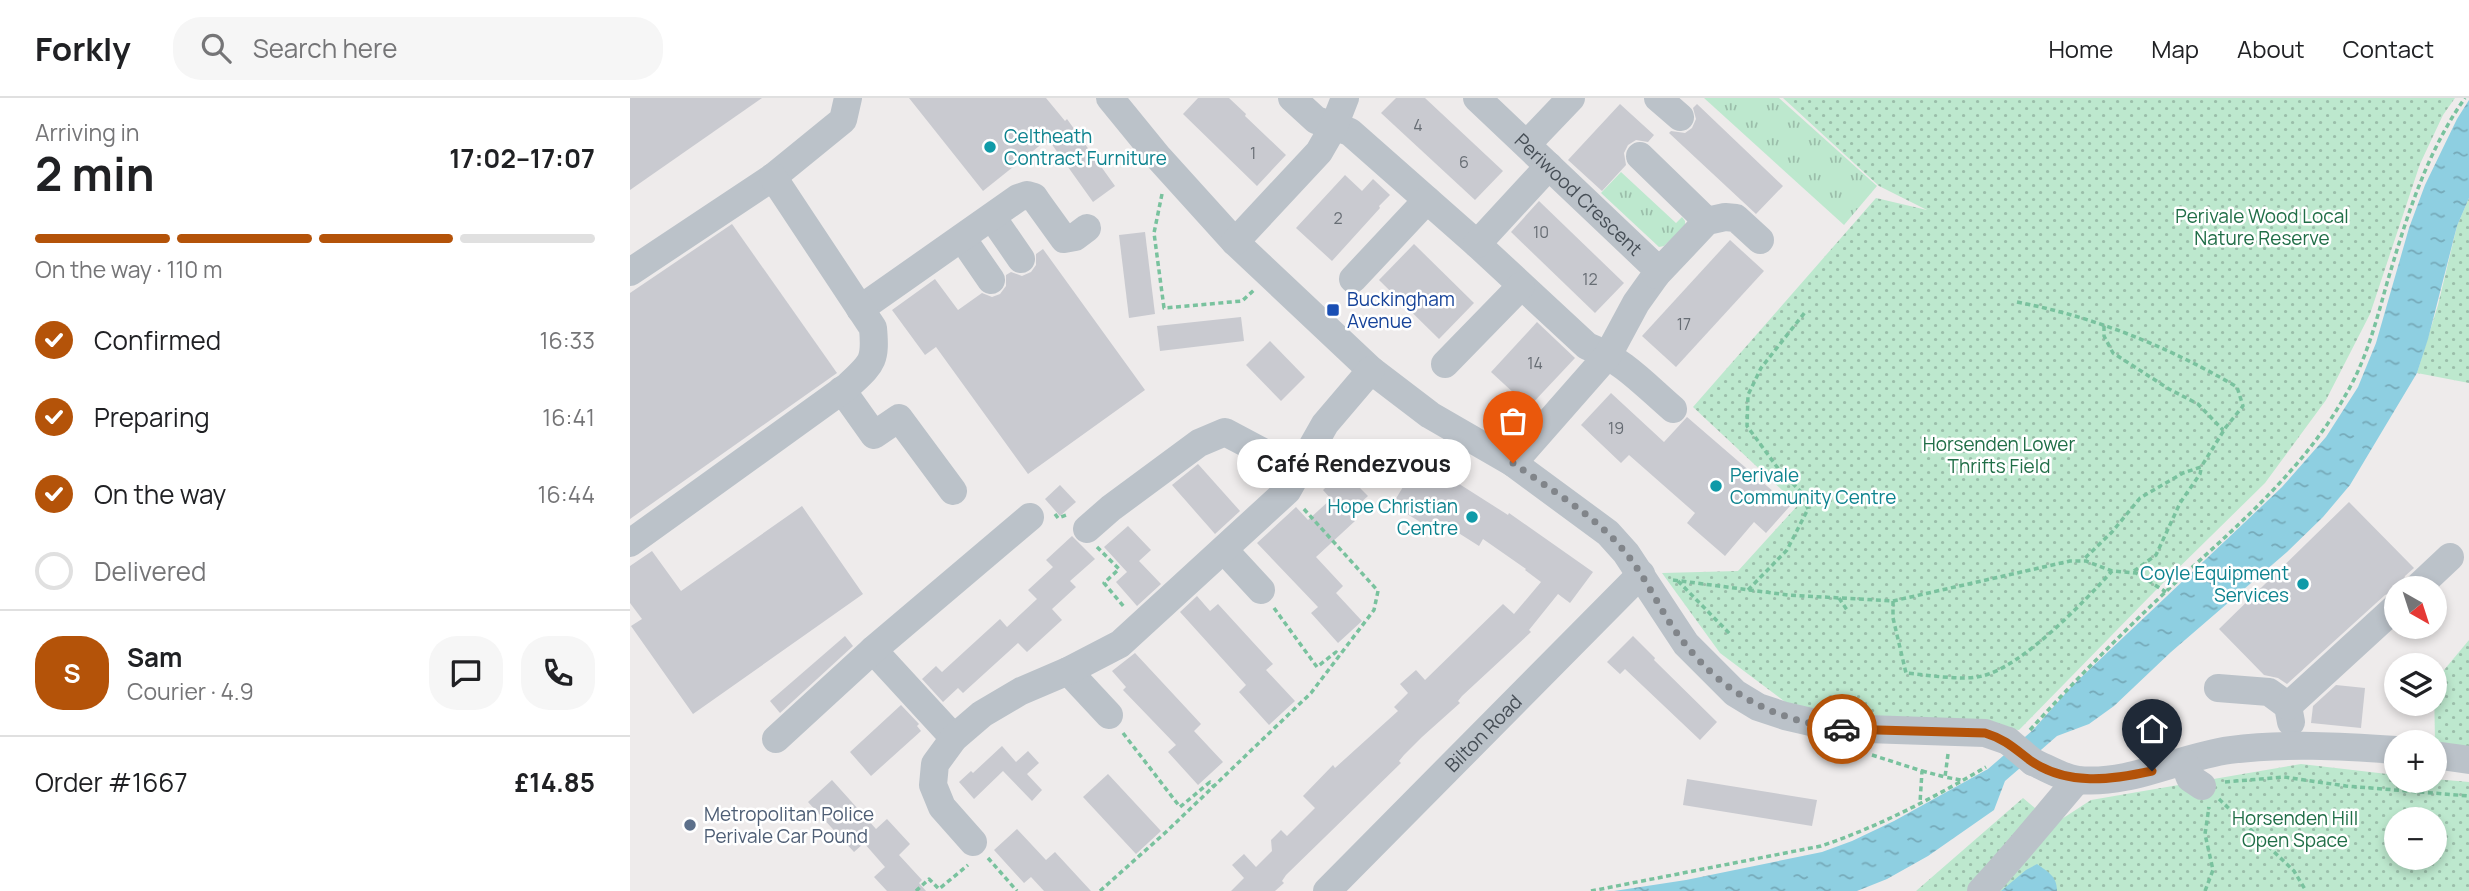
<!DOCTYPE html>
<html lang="en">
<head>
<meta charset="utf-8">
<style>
	:root { --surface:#fff; --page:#f6f6f6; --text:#202124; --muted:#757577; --line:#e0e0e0; --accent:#b45309 }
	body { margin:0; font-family:Manrope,sans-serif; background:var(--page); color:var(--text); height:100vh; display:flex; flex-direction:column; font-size:26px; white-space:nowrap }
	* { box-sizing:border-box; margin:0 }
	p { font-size:23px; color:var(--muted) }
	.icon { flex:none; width:38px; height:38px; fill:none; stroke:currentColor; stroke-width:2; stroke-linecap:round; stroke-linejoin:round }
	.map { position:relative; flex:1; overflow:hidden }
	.details { display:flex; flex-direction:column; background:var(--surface); width:630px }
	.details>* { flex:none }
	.needle { width:46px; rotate:141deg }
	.fabs { position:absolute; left:1754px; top:478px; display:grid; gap:14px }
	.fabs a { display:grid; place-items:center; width:63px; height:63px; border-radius:50%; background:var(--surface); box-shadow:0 4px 10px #0003; font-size:35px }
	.pin { position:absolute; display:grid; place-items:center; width:60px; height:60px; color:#fff; margin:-72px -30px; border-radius:50% 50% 50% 0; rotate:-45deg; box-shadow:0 0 7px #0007 }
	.pin .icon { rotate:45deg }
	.courier { position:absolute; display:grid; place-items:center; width:70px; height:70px; margin:-35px; border:5px solid #b45309; border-radius:50%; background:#fff; color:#222; box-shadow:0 2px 9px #0007 }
	.bubble { position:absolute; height:49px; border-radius:24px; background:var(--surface); box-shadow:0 4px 10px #0003; font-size:23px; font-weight:700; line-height:49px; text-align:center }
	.head em { font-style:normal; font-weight:700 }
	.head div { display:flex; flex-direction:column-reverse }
	.head { display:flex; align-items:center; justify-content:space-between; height:119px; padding:0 35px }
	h1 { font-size:46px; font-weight:700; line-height:52px }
	.bar { display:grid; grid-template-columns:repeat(4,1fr); gap:10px 7px; align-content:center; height:84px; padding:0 35px }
	.bar i { height:9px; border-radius:5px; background:var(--line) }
	.bar .on { background:var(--accent) }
	.bar p { grid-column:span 4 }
	.line { display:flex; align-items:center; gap:18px; padding:0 35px; border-top:2px solid var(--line) }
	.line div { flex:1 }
	.round { display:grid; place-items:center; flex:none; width:74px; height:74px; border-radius:28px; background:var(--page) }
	ol { padding:0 35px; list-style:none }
	li { display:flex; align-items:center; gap:21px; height:77px }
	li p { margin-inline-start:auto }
	li .icon { padding:7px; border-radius:50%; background:var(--accent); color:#fff; stroke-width:4 }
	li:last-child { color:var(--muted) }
	li i { width:38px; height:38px; border:4px solid var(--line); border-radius:50% }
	header { display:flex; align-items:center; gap:42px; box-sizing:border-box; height:98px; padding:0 35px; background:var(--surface); border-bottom:2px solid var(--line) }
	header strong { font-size:33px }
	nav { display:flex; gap:38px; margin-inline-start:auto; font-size:24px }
	.search { width:490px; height:63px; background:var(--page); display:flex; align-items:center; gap:18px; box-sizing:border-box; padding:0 24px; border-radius:28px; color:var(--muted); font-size:26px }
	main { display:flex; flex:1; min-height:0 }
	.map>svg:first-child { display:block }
</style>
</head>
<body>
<header>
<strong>Forkly</strong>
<div class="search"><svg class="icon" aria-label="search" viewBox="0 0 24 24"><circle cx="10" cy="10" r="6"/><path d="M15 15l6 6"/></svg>Search here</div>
<nav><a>Home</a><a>Map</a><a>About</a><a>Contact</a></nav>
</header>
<main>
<section class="details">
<div class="head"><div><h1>2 min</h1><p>Arriving in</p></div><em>17:02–17:07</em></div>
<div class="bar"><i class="on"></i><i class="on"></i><i class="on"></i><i></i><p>On the way · 110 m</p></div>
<ol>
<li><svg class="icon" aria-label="check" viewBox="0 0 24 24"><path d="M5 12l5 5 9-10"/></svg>Confirmed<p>16:33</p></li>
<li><svg class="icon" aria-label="check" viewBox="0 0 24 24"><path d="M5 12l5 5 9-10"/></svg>Preparing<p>16:41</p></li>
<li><svg class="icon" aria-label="check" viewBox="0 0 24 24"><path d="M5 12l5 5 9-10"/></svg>On the way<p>16:44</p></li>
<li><i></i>Delivered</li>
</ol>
<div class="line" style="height:126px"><b class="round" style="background:var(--accent);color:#fff">S</b><div><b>Sam</b><p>Courier · 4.9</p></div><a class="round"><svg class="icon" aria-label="chat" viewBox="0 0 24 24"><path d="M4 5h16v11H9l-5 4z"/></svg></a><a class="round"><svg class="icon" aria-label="phone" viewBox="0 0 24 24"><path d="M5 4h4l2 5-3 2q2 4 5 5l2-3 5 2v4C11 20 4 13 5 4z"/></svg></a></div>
<div class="line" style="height:91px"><div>Order #1667</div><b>£14.85</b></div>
</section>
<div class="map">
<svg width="1839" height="793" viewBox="0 0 1839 793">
	<defs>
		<pattern id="grass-tufts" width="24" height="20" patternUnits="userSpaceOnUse" patternTransform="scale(1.75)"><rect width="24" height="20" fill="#bde8ce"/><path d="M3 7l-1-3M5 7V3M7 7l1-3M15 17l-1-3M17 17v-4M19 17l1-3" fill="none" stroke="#9bbeaa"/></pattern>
		<pattern id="park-dots" width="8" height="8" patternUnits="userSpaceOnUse" patternTransform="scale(1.75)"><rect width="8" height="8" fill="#bde8ce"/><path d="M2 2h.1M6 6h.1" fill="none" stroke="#9bbeaa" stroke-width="1.8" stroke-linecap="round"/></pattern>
		<pattern id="water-ripples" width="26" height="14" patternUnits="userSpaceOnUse" patternTransform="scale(1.75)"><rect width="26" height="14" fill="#8ecfe1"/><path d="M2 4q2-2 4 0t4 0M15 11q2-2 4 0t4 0" fill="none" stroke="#76aab9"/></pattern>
	</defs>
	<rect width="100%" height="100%" fill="#eeebeb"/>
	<!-- grass -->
	<g fill="url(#grass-tufts)">
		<polygon points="1074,0 1149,0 1247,88 1214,127"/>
		<polygon points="991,74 1046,125 1052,119 1055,123 1055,128 1034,148 1029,149 971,95"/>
	</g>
	<!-- park -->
	<g fill="url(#park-dots)" fill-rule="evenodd">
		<polygon points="1153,0 1825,0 1813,17 1790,66 1740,216 1696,302 1635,385 1525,493 1389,632 1264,619 1219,622 1166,612 1090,555 1032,475 1108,473 1168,407 1063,309 1246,100 1297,112 1249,88"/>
		<polygon points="1839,100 1839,285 1787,275 1808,207 1827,128"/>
		<polygon points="1839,542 1839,651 1805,645 1804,584"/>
		<path d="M1671 666 1766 677V682H1804V681L1839 684V793H1286L1393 700 1424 726 1461 702ZM1766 721H1804V760H1766Z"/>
	</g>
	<!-- water -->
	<g fill="url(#water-ripples)">
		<polygon points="1839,2 1839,100 1827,128 1798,241 1787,275 1720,387 1693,419 1657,454 1541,554 1484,608 1459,626 1427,638 1375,683 1364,712 1298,758 1257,781 1227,793 984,793 1056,782 1192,754 1222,743 1264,723 1358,671 1403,632 1441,589 1652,389 1696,339 1728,289 1746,245 1779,130 1795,87 1827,21"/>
		<path d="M1407 766C1418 774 1427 778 1427 793H1371L1396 772Z"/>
	</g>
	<!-- building -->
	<g fill="#c9cad0">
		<polygon points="0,0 132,0 0,92"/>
		<polygon points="279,0 416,0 435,23 437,21 485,88 463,104 418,41 353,93"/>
		<polygon points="568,0 599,0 616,16 615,18 656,57 627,88 553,16"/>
		<polygon points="766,0 795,0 873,73 845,102 751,15"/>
		<polygon points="990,6 1024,37 1018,44 1006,42 998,47 994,55 996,67 972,93 938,62"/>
		<polygon points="1067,6 1153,88 1126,116 1039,35 1041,33 1055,35 1062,30 1066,21 1063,10"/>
		<polygon points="715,77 732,93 743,81 760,97 749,108 750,110 702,163 666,130"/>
		<polygon points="909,103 994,185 965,215 881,134"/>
		<polygon points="102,126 207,275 0,421 0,195"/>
		<polygon points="515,134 525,216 499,220 489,137"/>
		<polygon points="1100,142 1134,173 1046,269 1012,238"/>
		<polygon points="784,146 844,205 809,241 749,182"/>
		<polygon points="413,151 515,292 398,376 306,249 295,257 262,212 305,181 328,212 352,195 362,199 370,196 376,188 376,177 381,174 392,178 401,174 406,167 406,156"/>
		<polygon points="611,219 614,243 530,253 527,228"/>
		<polygon points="907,224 945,260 899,309 861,274"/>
		<polygon points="640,243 675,279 651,303 616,267"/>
		<polygon points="981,295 1034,344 1057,319 1160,408 1136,435 1124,424 1095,458 1057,425 1065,415 999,357 991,365 951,327"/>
		<polygon points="730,345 752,370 730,390 738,398 718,416 725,423 686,459 713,488 706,495 732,523 708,545 681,515 688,509 627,445 666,409 678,422 701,401 693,392 712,375 705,368"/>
		<polygon points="790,361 878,417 879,415 963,474 940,505 928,496 899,532 901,534 832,598 828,603 830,605 792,639 774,657 769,663 771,665 656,777 652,783 654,785 645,793 601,793 614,780 602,767 614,756 626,769 642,753 641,742 651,732 657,738 685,710 673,698 703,667 705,670 768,613 764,609 778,595 770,586 786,572 795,582 873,506 884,516 911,484 895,472 896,471 853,441 849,448 808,422 802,431 762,407"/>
		<polygon points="568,366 610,413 585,436 542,387"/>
		<polygon points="430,387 446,404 430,418 415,401"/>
		<polygon points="1719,404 1784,470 1775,478 1771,490 1766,490 1766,493 1755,497 1657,586 1648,580 1634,577 1589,531"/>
		<polygon points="172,408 233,496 63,616 1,528 12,521 0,505 0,468 22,453 51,493"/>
		<polygon points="498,428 521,452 509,463 531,486 507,508 486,484 497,474 474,449"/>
		<polygon points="442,438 465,461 440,483 446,489 422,511 432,522 397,554 388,545 333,595 328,590 313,604 292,581 306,568 312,574 370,521 377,529 407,501 398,492 423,469 416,462"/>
		<polygon points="567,498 580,513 588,506 643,566 636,572 665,603 639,627 609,594 616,587 550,514"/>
		<polygon points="215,538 223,548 150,615 140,603"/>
		<polygon points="1003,538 1025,560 1024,562 1087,624 1070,642 995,571 990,576 977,564"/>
		<polygon points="505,555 571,626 564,633 593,664 568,687 538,654 546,647 493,592 496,589 482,573"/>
		<polygon points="1706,587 1735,590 1731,630 1681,625 1683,608"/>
		<polygon points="271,607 289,626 287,628 291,633 241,678 220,654"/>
		<polygon points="372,648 386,664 398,653 409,665 397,676 412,692 402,703 373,673 344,701 329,684 341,673 343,675"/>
		<polygon points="478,676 531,733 506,756 453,699"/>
		<polygon points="1057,681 1187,702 1182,728 1053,707"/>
		<polygon points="202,682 246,731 257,721 280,746 269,757 292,782 289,785 296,793 257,793 244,779 255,769 234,745 224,754 178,704"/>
		<polygon points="387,731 416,762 425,754 461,793 414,793 401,779 394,785 364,752"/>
	</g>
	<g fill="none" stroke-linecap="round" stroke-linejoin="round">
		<!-- path -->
		<g stroke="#79c29e" stroke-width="3.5" stroke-dasharray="5 3.5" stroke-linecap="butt">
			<polyline points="532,96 524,135 534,210 612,203 624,192"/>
			<path d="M1387 204C1465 219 1539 249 1607 289L1613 308 1596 329 1571 369 1553 375 1510 400 1482 434 1453 462"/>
			<polyline points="1474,228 1474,238 1483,255 1539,291 1568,306 1593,332"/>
			<polyline points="425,416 428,420 436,417 438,419"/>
			<polyline points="467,449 489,471 474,485 495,510"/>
			<polyline points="1504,473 1526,457 1550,405 1570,376 1571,371"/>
			<polyline points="1043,482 1158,497 1263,503 1440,463 1456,463 1482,473 1506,475 1536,494"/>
			<polyline points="1048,483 1100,536"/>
			<polyline points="1118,492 1157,452 1178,411 1170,393 1147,369 1117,328 1118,297 1131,270 1176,213"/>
			<polyline points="1209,500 1217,512"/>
			<path d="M1263 503V520L1276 575C1298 577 1332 583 1352 578 1392 569 1455 503 1482 473"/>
			<polyline points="644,510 687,569 706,554 709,558"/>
			<path d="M1400 632C1446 581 1494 533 1545 485 1606 429 1673 372 1715 298 1736 263 1746 224 1757 185 1776 121 1796 55 1835 0"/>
			<polyline points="493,635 550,709 580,684 584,689"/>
			<polyline points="1318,656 1315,679 1331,682"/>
			<polyline points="1242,657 1292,673 1290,705"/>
			<polyline points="1292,673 1315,679"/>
			<polyline points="1595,684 1654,679 1716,688 1839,698"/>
			<polyline points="1589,701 1664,773 1676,793"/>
			<polyline points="358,760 387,793"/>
			<polyline points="286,793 299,781 309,791 338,767"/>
			<polyline points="470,793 536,734 681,595 744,512 748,493 673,410"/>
			<path d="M961 793 1191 748C1248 729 1303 700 1356 669"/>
			<polyline points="1575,793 1583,772 1575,736 1579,709"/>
		</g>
		<!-- minor -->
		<g stroke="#bbc2c9" stroke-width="28">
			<polyline points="480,0 529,60 605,144 741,272 800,317 883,365 978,435 996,455 1056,546 1105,595 1128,609 1155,618 1207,630 1355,635 1378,643"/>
			<path d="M662 0 686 22 720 34 847 146 957 248C993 262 1014 286 1043 311"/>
			<path id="s1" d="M847 0 1024 168 1026 177 1006 205 978 257 883 365"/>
			<polyline points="1028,0 1050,19"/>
			<polyline points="897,46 941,0"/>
			<polyline points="1010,58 1077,123"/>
			<polyline points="362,119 391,161"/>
			<polyline points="332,140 361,182"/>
			<polyline points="605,144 689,54 704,28 715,0"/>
			<polyline points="847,146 919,68"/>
			<polyline points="0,174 143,79 213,22 218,0"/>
			<polyline points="1026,177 1077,123 1095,119 1106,120 1130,142"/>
			<polyline points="723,181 797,102"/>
			<polyline points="230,211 388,100 397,97 404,99 408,105 434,141 445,139 457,130"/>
			<polyline points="815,266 891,188"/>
			<polyline points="212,292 244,337 269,320 323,393"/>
			<polyline points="457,431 481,410 569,345 595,334 669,373"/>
			<path d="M0 445 218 288C242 265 246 264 243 230L143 79"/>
			<polyline points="594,452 631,492"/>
			<polyline points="1787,490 1820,459"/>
			<polyline points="243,552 324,640"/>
			<polyline points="438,573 479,617"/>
			<polyline points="1588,590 1639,594 1658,608 1661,624"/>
			<polyline points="1658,608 1766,509"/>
			<polyline points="146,641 243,552 400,419"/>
			<polyline points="1804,657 1839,662"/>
			<path d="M1403 664C1417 670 1433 680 1448 682 1501 687 1549 659 1600 652 1656 645 1710 648 1766 652"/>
			<polyline points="1554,664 1560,680 1572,688"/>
			<polyline points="343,744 312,709 303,687 305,666 324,640 352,616 391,593 438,573 490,546 657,393 695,326 741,272"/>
			<path id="s2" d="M697 793 1011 476"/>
			<path d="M1351 793C1385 757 1415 719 1447 682"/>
		</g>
		<!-- minor-bridge -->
		<polyline stroke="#bbc2c9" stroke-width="28" points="1378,643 1403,664"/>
	</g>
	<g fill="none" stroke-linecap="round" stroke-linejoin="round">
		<!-- done -->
		<path stroke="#81858a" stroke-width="7" stroke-dasharray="0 12.6" d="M883 365C921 392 966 418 995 454 1015 478 1027 506 1044 531 1087 593 1138 621 1212 631"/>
		<!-- route -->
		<path stroke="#b45309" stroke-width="9" d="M1212 631 1355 635C1375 641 1385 651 1401 663 1438 688 1481 682 1522 673"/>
	</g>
	<!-- markers -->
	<g fill="#0f9aa8" stroke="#fff" stroke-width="2.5">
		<circle cx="360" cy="49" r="7"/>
		<circle cx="1086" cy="388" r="7"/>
		<circle cx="842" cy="419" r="7"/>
		<circle cx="1673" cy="486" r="7"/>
	</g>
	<rect fill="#1a4fb4" stroke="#fff" stroke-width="2.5" x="696" y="205" width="14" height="14" rx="3.5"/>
	<circle fill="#5c6f8a" stroke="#fff" stroke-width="2.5" cx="60" cy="727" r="7"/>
	<g text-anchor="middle" stroke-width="5" stroke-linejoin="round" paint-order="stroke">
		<!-- number labels -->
		<g font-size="16" fill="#676d74">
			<text x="788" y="33">4</text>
			<text x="623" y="61">1</text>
			<text x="834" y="70">6</text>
			<text x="708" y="126">2</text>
			<text x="911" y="140">10</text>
			<text x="960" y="187">12</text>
			<text x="1054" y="232">17</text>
			<text x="905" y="271">14</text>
			<text x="986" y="336">19</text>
		</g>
		<!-- culture labels -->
		<g font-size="19" fill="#0d838f" stroke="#fff" text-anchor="start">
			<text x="374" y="45">Celtheath<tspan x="374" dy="22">Contract Furniture</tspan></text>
			<text x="1100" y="384">Perivale<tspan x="1100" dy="22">Community Centre</tspan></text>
			<text x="828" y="415" text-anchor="end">Hope Christian<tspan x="828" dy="22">Centre</tspan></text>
			<text x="1659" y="482" text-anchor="end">Coyle Equipment<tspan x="1659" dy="22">Services</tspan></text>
		</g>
		<!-- street labels -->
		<g font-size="19" fill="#464e56" stroke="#fff">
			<text dy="7" stroke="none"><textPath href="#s1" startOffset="140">Periwood Crescent</textPath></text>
			<text dy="7" stroke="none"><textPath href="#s2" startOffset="222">Bilton Road</textPath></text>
		</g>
		<!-- park labels -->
		<g font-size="19" fill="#206e47" stroke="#fff">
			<text x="1632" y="125">Perivale Wood Local<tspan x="1632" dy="22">Nature Reserve</tspan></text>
			<text x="1369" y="353">Horsenden Lower<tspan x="1369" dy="22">Thrifts Field</tspan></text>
			<text x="1665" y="727">Horsenden Hill<tspan x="1665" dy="22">Open Space</tspan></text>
		</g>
		<!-- transit labels -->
		<g font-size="19" fill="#164399" stroke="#fff" text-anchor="start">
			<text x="717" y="208">Buckingham<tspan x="717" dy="22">Avenue</tspan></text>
		</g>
		<!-- service labels -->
		<g font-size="19" fill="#4e5e75" stroke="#fff" text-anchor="start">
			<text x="74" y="723">Metropolitan Police<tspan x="74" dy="22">Perivale Car Pound</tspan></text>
		</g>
	</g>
</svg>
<div class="fabs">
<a><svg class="needle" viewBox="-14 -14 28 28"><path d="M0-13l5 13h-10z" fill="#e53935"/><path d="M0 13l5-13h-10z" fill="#757577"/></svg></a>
<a><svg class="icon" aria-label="layers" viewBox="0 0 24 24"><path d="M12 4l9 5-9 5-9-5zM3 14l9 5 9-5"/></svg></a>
<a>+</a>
<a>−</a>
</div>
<div class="pin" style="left:883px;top:365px;background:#ea580c"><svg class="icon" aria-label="bag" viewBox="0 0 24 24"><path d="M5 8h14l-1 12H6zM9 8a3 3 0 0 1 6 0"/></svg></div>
<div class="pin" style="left:1522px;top:673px;background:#1f2937"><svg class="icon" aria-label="home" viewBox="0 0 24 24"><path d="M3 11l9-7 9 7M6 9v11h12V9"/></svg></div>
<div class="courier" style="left:1212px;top:631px"><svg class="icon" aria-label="car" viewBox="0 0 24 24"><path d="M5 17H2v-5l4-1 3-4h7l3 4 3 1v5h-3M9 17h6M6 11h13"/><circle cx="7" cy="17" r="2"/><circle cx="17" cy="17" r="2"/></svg></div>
<div class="bubble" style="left:607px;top:341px;width:234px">Café Rendezvous</div>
</div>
</main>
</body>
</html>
